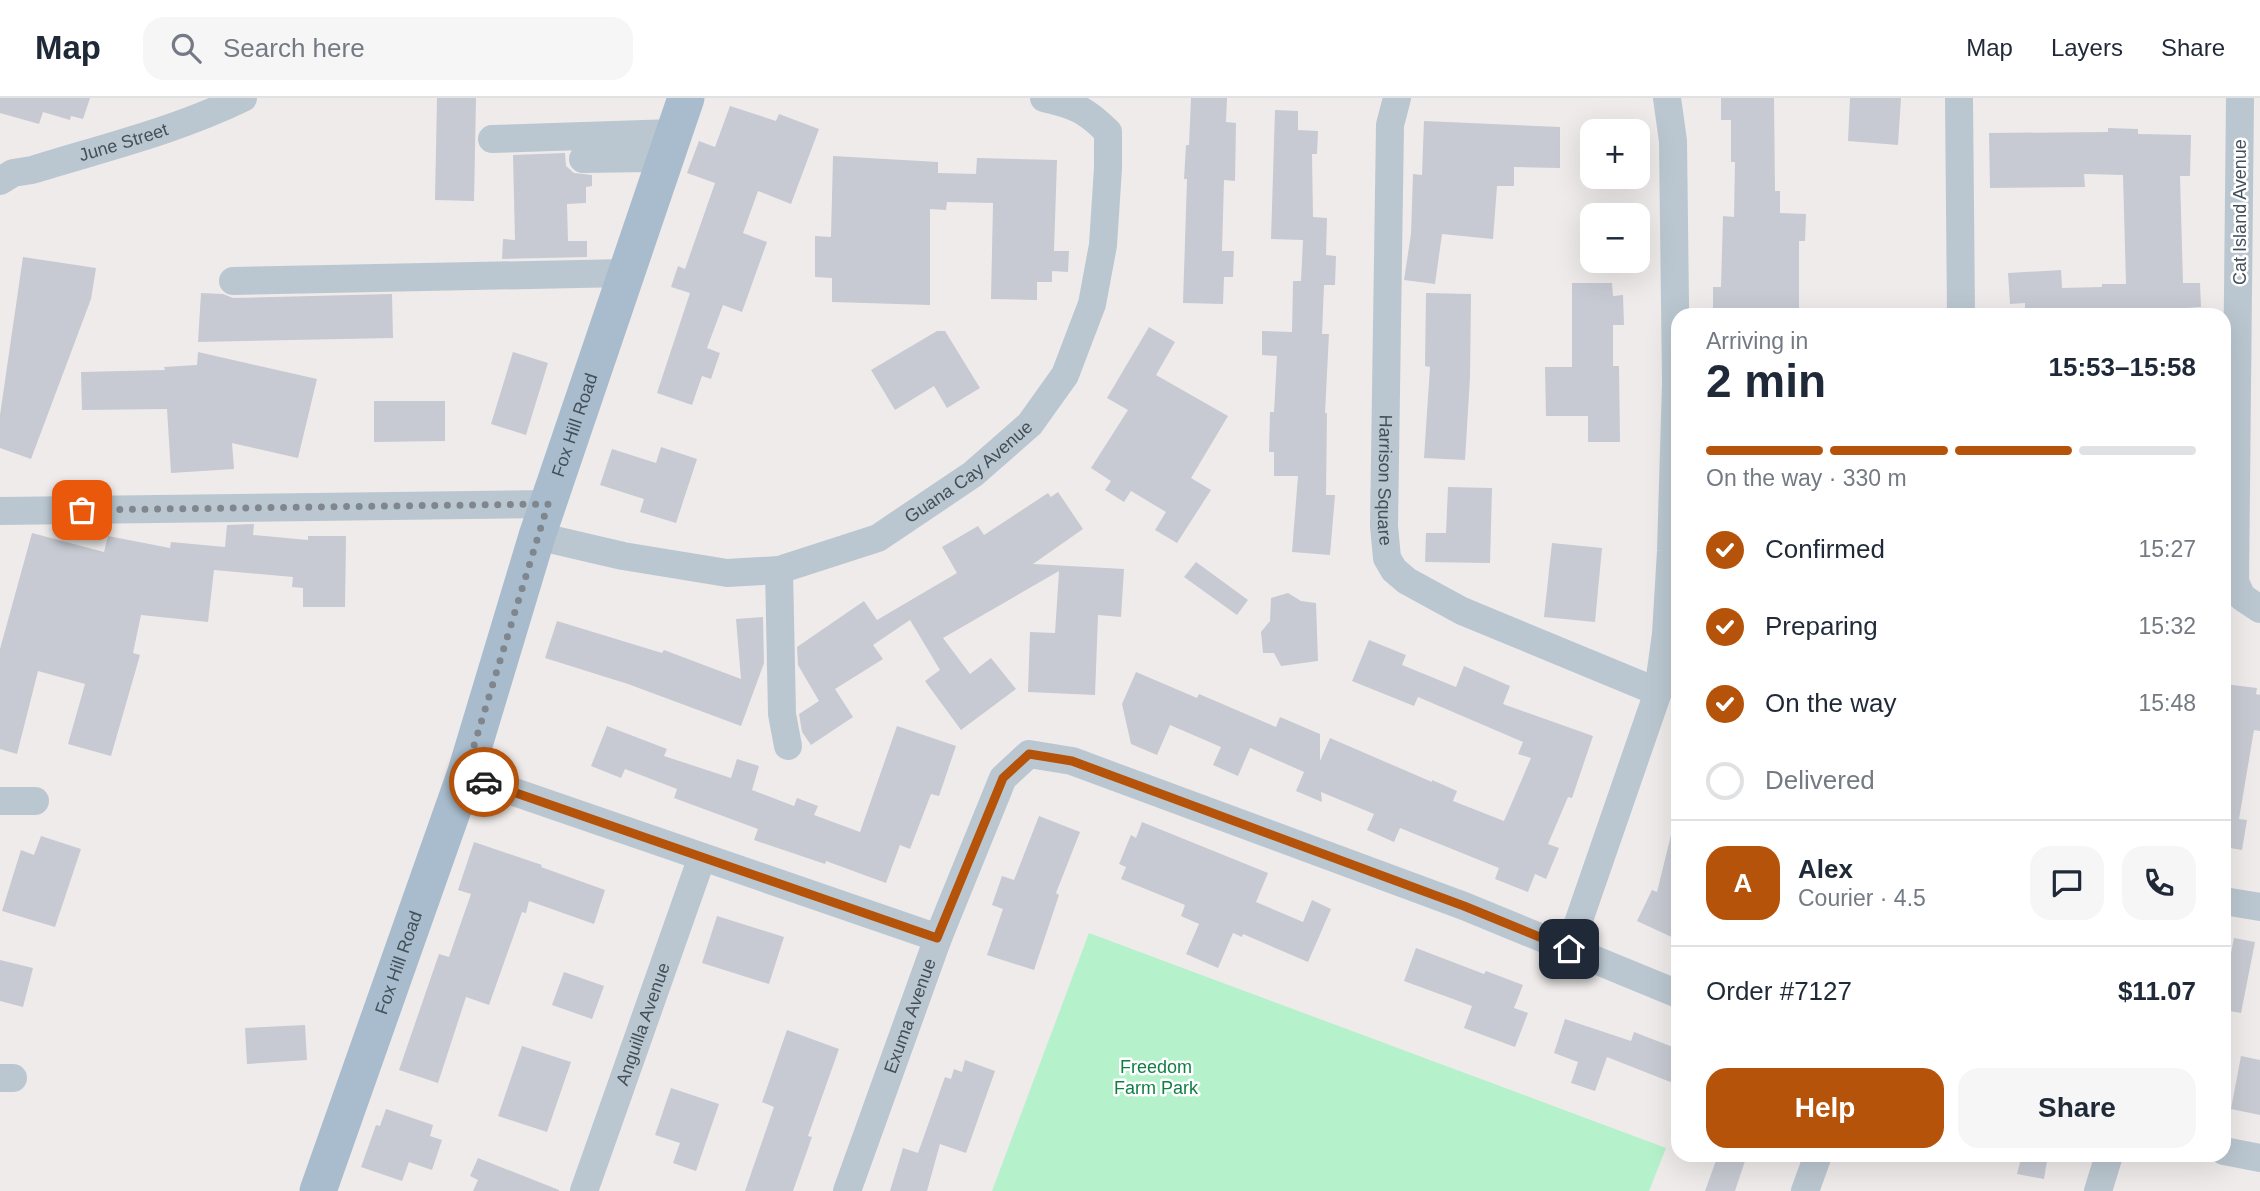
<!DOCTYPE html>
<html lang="en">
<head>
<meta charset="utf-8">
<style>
	:root { --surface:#fff; --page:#f6f6f7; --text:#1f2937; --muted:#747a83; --line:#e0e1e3; --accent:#b45309 }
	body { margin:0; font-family:Helvetica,sans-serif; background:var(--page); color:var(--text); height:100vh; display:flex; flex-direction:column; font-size:26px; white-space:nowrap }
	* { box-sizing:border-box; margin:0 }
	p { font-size:23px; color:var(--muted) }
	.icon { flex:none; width:38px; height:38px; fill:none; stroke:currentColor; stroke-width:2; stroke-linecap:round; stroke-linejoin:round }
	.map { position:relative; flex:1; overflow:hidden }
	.side { position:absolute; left:1671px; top:210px; width:560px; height:854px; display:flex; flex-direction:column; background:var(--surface); border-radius:21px; box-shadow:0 7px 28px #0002 }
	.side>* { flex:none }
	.buttons { position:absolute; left:1580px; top:21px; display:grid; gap:14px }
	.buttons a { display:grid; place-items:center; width:70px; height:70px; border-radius:14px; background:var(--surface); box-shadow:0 7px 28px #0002; font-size:35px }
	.pin { position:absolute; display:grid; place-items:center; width:60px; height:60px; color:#fff; margin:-30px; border-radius:14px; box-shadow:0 4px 10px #0006 }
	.courier { position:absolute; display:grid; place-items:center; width:70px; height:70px; margin:-35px; border:5px solid #b45309; border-radius:50%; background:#fff; color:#222; box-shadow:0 2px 9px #0007 }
	.head em { font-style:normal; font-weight:700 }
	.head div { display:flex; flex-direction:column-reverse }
	.head { display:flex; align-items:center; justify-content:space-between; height:119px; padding:0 35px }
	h1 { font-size:46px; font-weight:700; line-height:52px }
	.bar { display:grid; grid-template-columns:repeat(4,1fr); gap:10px 7px; align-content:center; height:84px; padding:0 35px }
	.bar i { height:9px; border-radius:5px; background:var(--line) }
	.bar .current { background:var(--accent) }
	.bar p { grid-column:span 4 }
	.line { display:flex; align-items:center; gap:18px; padding:0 35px; border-top:2px solid var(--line) }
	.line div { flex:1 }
	.round { display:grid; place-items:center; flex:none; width:74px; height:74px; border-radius:21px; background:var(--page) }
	ol { padding:0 35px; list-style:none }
	li { display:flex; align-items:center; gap:21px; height:77px }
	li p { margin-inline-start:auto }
	li .icon { padding:7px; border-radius:50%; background:var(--accent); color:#fff; stroke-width:4 }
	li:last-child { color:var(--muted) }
	li i { width:38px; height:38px; border:4px solid var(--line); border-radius:50% }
	.primary-button { display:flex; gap:14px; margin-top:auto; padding:14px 35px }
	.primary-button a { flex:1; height:80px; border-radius:21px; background:var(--accent); color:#fff; font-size:28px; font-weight:700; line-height:80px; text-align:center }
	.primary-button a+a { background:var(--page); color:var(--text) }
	header { display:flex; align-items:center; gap:42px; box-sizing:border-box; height:98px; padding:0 35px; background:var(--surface); border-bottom:2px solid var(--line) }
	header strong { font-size:33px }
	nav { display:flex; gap:38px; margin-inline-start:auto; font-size:24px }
	.search { width:490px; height:63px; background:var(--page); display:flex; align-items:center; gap:18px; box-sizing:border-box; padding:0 24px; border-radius:21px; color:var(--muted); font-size:26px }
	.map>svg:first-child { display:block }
</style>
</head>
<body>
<header>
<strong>Map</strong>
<div class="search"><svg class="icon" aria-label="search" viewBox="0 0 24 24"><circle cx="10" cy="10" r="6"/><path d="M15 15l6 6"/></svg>Search here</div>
<nav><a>Map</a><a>Layers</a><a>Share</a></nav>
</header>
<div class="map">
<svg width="2260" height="1093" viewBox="0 0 2260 1093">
	<rect width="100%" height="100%" fill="#efebeb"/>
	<!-- green -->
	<polygon fill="#b5f1ca" points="1089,835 1666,1050 1649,1093 992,1093"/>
	<!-- building -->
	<g fill="#c7cad2">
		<polygon points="0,0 90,0 83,21 71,18 70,22 43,14 39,26 0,15"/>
		<polygon points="437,0 476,0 474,103 435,102"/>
		<polygon points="1191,0 1227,0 1226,24 1236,25 1235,83 1224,82 1222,153 1234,153 1233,179 1224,179 1223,206 1183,205 1187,81 1184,81 1186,47 1189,47"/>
		<polygon points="1721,0 1774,0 1775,93 1780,93 1780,115 1806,116 1805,143 1799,143 1799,217 1713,217 1713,189 1721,189 1723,118 1734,119 1735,64 1731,64 1731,22 1721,22"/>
		<polygon points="1850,0 1901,0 1898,47 1848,43"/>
		<polygon points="730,8 776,23 779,16 819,31 791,106 758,93 743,135 767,144 742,214 723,207 707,250 720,255 711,281 702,278 692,307 657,295 690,195 671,189 678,168 685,171 715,85 687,75 699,43 715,49"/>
		<polygon points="1275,12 1298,13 1298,32 1318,33 1317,56 1312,56 1313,119 1327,120 1326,157 1336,158 1335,187 1324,187 1322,236 1329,236 1325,315 1327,315 1326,397 1335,397 1330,457 1292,454 1298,378 1274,378 1274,354 1269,354 1270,314 1274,314 1277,258 1262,257 1262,233 1292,234 1293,183 1301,183 1303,142 1271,141"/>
		<polygon points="1424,23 1560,29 1560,70 1514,69 1514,88 1497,88 1493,141 1442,136 1435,186 1404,182 1411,136 1413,76 1422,77"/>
		<polygon points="2108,30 2138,31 2138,36 2191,37 2190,78 2180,78 2183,185 2200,185 2201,209 2186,210 2186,217 2103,217 2103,215 2025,217 2025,205 2010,206 2008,175 2061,172 2062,190 2102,189 2102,186 2126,186 2123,77 2084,76 2085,89 1990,90 1989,35 2108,34"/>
		<polygon points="565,55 566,68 574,75 592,77 592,88 586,89 586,105 567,106 568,143 587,143 587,159 502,161 503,141 515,142 513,57"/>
		<polygon points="833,58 938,64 938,75 976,76 977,60 1057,62 1054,153 1069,153 1068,174 1052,173 1052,184 1037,184 1037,202 991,201 993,105 947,104 946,112 930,111 930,207 832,204 832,180 815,179 815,138 831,139"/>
		<polygon points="23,159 96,170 91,201 31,361 0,350 0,317"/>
		<polygon points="1572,185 1612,185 1613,198 1623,197 1624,227 1613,227 1613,268 1619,268 1620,344 1588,344 1588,318 1546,318 1545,269 1572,269"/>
		<polygon points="201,195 223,196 233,200 392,196 393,240 198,244"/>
		<polygon points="1426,195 1471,196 1470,279 1465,362 1424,360 1430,269 1425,268"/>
		<polygon points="1149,229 1175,244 1156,277 1228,318 1191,380 1211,392 1177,445 1155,432 1166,414 1131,393 1124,404 1105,392 1111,383 1091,370 1128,312 1107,300"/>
		<polygon points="937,233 945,233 980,290 947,310 934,288 895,312 871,272"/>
		<polygon points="198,254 317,281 298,360 232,345 234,371 171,375 167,311 82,312 81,274 165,272 164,269 197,267"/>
		<polygon points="513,254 548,265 526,337 491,326"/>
		<polygon points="374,303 445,303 445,343 374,344"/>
		<polygon points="661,349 697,361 676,425 640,414 644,401 600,387 612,351 656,365"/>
		<polygon points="1448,389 1492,390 1490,465 1425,464 1426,435 1446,435"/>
		<polygon points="1058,394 1083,431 1033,466 1124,471 1121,519 1098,517 1095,597 1028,594 1030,534 1055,535 1059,473 943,540 970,576 991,560 1016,591 961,632 925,583 940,572 910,522 873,547 883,561 835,591 853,619 811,647 802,634 799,616 819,603 798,567 797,549 864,503 877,522 957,475 942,449 978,428 984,437 1048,395 1051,399"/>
		<polygon points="254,426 253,437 308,442 308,438 346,438 345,509 303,509 303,490 292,489 293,479 214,472 208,524 141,517 133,555 140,557 111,658 68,646 85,586 38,573 17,656 0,651 0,551 32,435 104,454 108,438 170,450 171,444 225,449 227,427"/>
		<polygon points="1552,445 1602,450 1595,524 1544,519"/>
		<polygon points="1196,464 1248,502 1237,517 1184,479"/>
		<polygon points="1288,495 1301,503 1316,505 1318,563 1281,568 1274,555 1263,555 1261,534 1270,523 1271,500"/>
		<polygon points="763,519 764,565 741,628 628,586 545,560 557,523 662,555 664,552 741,581 736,521"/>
		<polygon points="1369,542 1406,557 1402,567 1456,589 1464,568 1510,588 1503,606 1593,638 1572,700 1568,699 1548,746 1559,750 1546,781 1535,776 1528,794 1495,781 1499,770 1400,730 1394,744 1367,732 1374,716 1321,694 1322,704 1296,693 1304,674 1250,650 1238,678 1213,667 1221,649 1170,627 1157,657 1131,646 1122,606 1136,574 1197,600 1199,596 1276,629 1280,619 1320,636 1320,663 1330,640 1432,684 1432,682 1457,693 1453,703 1504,723 1531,660 1518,656 1523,644 1418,599 1414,608 1352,583"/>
		<polygon points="2224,586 2257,590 2256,596 2260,597 2260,633 2254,632 2239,721 2247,722 2242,752 2224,749"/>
		<polygon points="607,628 667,651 664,658 731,680 737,661 759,668 752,692 794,708 797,700 818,708 814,717 860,734 897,628 956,648 939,698 931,696 910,751 900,747 886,785 826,763 825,766 754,742 758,731 674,700 677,691 625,671 621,680 591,668"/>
		<polygon points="1039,718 1080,734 1056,795 1059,797 1034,872 987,857 1003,811 992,807 1002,778 1014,782"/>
		<polygon points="1142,724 1268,775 1256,804 1303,824 1312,802 1331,811 1308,864 1243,836 1242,839 1233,835 1218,870 1186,856 1199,826 1181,818 1185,807 1121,781 1126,769 1119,766 1131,737 1136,740"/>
		<polygon points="1671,737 1678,738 1678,842 1637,823 1652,792 1657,794"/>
		<polygon points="41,738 81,751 55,829 2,813 21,752 34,757"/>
		<polygon points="474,744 542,767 541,769 605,792 594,826 529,803 526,815 522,814 489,907 466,899 438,985 399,972 439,856 449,859 471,796 458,792"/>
		<polygon points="717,818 784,839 769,886 702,865"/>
		<polygon points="2234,840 2255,844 2241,915 2224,912 2224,864 2229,865"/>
		<polygon points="1416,850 1484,876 1486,873 1523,887 1514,910 1528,915 1515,949 1464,930 1472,908 1404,883"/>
		<polygon points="0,862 33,870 23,909 0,903"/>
		<polygon points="564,874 604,888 592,921 552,907"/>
		<polygon points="1565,921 1631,943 1634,934 1678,951 1678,987 1607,959 1595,993 1571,985 1578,964 1554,955"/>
		<polygon points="305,927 307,962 247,966 245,930"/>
		<polygon points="787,932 839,951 808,1038 812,1039 793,1093 745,1093 774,1009 762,1004"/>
		<polygon points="522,948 571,964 547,1034 498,1018"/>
		<polygon points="2241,958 2260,962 2260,1017 2231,1011"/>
		<polygon points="965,962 995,973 966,1055 940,1046 927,1093 890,1093 903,1050 918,1055 945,979 951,981 954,971 962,974"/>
		<polygon points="671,990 719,1006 696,1073 673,1065 680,1045 655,1037"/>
		<polygon points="386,1011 433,1027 430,1038 442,1042 432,1072 409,1064 402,1083 361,1069 376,1027 380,1028"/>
		<polygon points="1718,1057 1747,1057 1735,1093 1705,1093"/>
		<polygon points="2022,1057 2048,1057 2044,1081 2017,1076"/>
		<polygon points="478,1060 559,1092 559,1093 473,1093 478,1082 470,1078"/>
	</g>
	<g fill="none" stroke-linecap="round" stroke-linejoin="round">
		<!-- minor -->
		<g stroke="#bbc7d0" stroke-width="28">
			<path id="s1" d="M1397 0 1390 27 1384 428 1387 460 1394 472 1407 483 1462 513 1658 594"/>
			<polyline points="1959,0 1961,217"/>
			<polyline points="2240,0 2235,484 2242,499 2260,511"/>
			<polyline points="492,41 674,35"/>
			<polyline points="583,61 647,60 664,65"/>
			<path id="s2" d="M0 83 13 75 32 72C103 50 175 33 243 0"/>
			<polyline points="233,183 626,175"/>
			<polyline points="0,413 548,406"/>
			<path id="s3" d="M537 438 623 458 727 475 779 472 878 440 973 376 1030 326 1065 277 1092 206 1103 147 1108 70V34C1086 12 1075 7 1044 0"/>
			<polyline points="779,472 782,616 788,648"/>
			<polyline points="465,677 938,840"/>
			<polyline points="0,703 35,703"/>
			<polyline points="2224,803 2260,809"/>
			<polyline points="1569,851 1658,594 1666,536 1671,453 1676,285 1673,43 1667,0"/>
			<polyline points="0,980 13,980"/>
			<polyline points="2224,1053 2260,1060"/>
			<path id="s4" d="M584 1093 702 759"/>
			<path id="s5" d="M847 1093 938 840 1003 680 1029 656 1072 663 1464 808 1678 896"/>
			<polyline points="1805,1093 1818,1057"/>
			<polyline points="2098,1093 2109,1057"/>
		</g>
		<!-- major -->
		<path stroke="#a8bccd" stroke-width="37" id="s6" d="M318 1093 465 677 537 438 686 0"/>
	</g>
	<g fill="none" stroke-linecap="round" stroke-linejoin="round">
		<!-- done -->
		<polyline stroke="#7f868d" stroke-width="7" stroke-dasharray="0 12.6" points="82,412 548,406 465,677 484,684"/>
		<!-- route -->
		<polyline stroke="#b45309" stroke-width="9" points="484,684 937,840 1003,680 1029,656 1072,663 1464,808 1569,851"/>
	</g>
	<g text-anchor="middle" stroke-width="5" stroke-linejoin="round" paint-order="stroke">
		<!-- street labels -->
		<g font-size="18" fill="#43505a" stroke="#fff">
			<text dy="6" stroke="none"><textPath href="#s2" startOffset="130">June Street</textPath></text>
			<text transform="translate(2240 114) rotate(-90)" y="6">Cat Island Avenue</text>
			<text dy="6" stroke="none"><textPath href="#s6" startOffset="808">Fox Hill Road</textPath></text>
			<text dy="6" stroke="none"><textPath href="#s3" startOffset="462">Guana Cay Avenue</textPath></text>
			<text dy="6" stroke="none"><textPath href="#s1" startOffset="383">Harrison Square</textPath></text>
			<text dy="6" stroke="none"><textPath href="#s6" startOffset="242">Fox Hill Road</textPath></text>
			<text dy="6" stroke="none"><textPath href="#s5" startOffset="186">Exuma Avenue</textPath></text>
			<text dy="6" stroke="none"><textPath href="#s4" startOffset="177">Anguilla Avenue</textPath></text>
		</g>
		<!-- park labels -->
		<g font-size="18" fill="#107f44" stroke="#fff">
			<text x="1156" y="975">Freedom<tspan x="1156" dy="21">Farm Park</tspan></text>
		</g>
	</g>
</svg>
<div class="buttons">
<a>+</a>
<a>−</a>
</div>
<div class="pin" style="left:82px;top:412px;background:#ea580c"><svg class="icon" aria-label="bag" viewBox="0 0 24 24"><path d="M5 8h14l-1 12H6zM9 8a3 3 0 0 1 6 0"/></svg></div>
<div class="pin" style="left:1569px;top:851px;background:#1f2937"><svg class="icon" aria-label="home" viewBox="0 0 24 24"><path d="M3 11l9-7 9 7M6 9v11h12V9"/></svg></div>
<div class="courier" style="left:484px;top:684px"><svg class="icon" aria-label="car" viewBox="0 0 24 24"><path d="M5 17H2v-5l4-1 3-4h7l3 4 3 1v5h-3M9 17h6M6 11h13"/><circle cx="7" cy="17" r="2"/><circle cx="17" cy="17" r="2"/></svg></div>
<section class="side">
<div class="head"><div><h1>2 min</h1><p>Arriving in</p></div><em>15:53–15:58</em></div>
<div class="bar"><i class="current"></i><i class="current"></i><i class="current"></i><i></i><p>On the way · 330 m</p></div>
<ol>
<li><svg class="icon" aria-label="check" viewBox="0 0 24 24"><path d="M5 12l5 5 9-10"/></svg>Confirmed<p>15:27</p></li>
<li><svg class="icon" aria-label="check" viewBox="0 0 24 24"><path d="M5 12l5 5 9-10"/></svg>Preparing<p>15:32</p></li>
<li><svg class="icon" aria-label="check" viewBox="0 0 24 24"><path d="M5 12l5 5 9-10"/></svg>On the way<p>15:48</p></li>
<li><i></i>Delivered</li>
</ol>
<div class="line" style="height:126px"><b class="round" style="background:var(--accent);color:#fff">A</b><div><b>Alex</b><p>Courier · 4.5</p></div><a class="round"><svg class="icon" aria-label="chat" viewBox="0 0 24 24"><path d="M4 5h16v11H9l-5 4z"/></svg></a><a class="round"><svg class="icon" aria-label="phone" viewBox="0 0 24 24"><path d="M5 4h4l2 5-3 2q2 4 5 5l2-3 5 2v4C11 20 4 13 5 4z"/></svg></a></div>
<div class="line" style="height:91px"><div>Order #7127</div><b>$11.07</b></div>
<div class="primary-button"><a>Help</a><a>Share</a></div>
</section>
</div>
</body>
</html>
